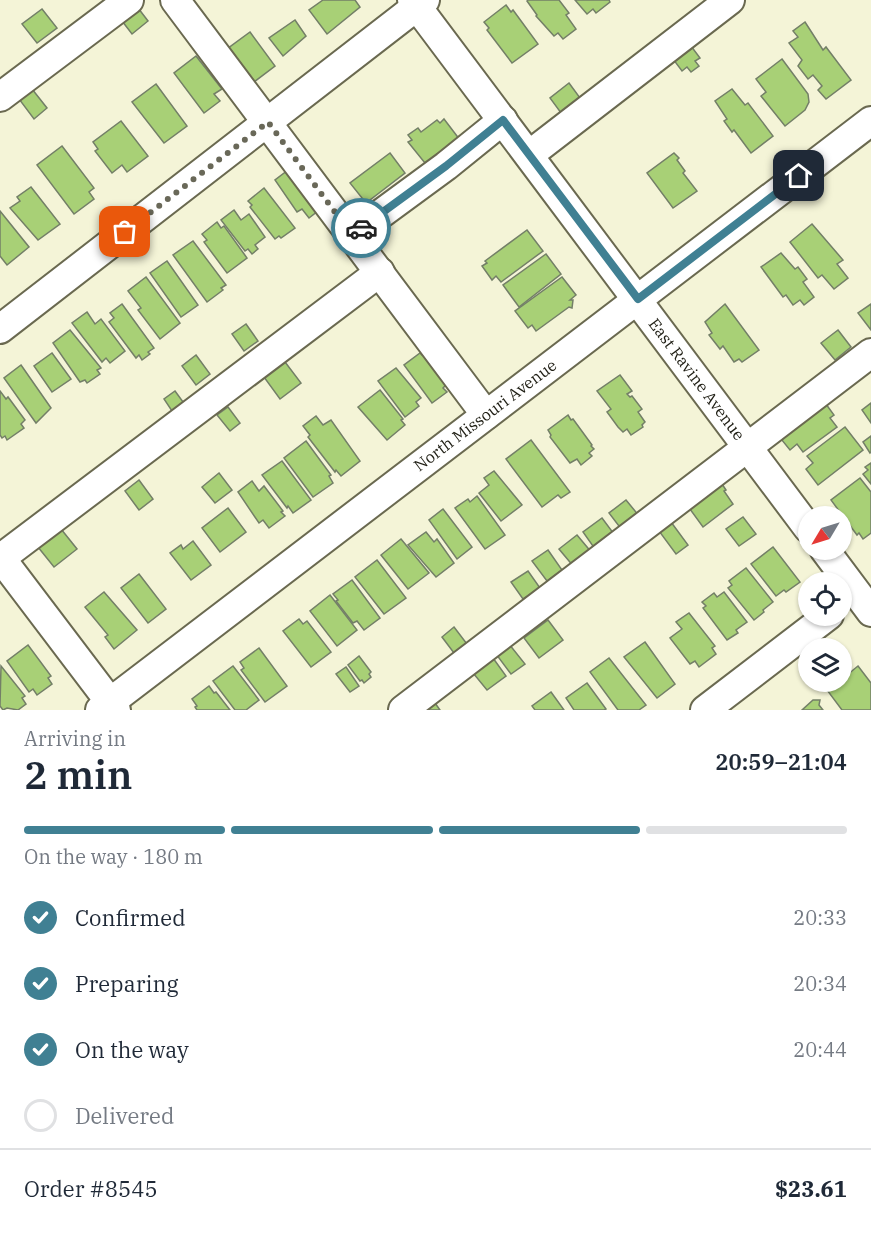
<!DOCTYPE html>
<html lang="en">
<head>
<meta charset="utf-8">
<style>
	:root { --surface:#fff; --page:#f6f6f7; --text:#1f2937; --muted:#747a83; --line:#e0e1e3; --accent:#408093 }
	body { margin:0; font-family:"IBM Plex Serif",serif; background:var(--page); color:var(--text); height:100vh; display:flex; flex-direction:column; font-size:22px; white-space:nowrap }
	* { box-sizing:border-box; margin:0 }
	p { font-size:20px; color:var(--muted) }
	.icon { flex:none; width:33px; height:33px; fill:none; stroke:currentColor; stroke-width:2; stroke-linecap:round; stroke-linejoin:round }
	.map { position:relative; height:710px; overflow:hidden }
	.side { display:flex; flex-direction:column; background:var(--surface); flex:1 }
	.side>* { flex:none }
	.needle { width:39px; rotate:232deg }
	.controls { position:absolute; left:798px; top:506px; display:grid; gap:12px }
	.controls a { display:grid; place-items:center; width:54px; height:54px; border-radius:50%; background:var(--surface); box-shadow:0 2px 4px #0004; font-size:30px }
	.pin { position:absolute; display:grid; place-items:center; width:51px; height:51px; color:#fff; margin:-26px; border-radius:12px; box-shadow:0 3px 9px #0006 }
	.courier { position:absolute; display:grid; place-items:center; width:60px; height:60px; margin:-30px; border:4px solid #408093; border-radius:50%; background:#fff; color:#222; box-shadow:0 2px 8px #0007 }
	.summary em { font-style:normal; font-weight:600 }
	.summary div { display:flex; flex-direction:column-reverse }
	.summary { display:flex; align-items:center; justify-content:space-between; height:102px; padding:0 24px }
	h1 { font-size:39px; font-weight:600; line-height:45px }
	.bar { display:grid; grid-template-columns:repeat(4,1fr); gap:9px 6px; align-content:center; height:72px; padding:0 24px }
	.bar i { height:8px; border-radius:4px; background:var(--line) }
	.bar .active { background:var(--accent) }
	.bar p { grid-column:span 4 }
	.line { display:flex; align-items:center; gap:15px; padding:0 24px; border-top:2px solid var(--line) }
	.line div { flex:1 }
	ol { padding:0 24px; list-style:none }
	li { display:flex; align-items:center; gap:18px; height:66px }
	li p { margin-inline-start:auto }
	li .icon { padding:6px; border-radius:50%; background:var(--accent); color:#fff; stroke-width:4 }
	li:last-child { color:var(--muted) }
	li i { width:33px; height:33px; border:3px solid var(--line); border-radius:50% }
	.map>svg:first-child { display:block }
</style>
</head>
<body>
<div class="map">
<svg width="871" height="710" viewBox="0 0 871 710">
	<rect width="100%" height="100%" fill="#f4f4d7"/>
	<!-- building -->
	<g fill="#a8d076" stroke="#737f67" stroke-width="1.5">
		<polygon points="323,0 355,0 360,7 327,34 309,10"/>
		<polygon points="528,0 559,0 569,13 566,15 576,29 563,39 558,33 554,36 536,16 537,15 527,1"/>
		<polygon points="575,0 609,0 610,2 596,13 593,9 587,14"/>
		<polygon points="135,4 148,21 132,34 119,17"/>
		<polygon points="506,5 511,12 513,10 538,44 512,63 487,30 489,28 484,22"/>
		<polygon points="42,9 57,28 37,43 22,24"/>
		<polygon points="295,20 306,36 283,56 269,38"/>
		<polygon points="805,22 823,50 826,47 851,80 826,99 818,90 822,86 813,75 808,79 798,66 802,60 789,43 798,37 793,31"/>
		<polygon points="250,32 275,66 254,82 227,49"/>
		<polygon points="688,42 700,58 695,61 699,66 691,72 687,67 682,71 670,55"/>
		<polygon points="196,56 222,89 214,94 220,101 204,113 174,73"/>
		<polygon points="782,59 808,94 809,102 805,110 785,126 761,96 766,92 756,79"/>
		<polygon points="569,83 583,102 564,117 550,98"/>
		<polygon points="156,84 187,126 164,143 132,102"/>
		<polygon points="32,89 47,108 34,119 19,99"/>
		<polygon points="732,89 745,105 748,103 773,136 751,153 734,130 732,132 724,121 727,119 715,101"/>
		<polygon points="444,119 460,140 429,168 408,142 412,140 408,135 418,128 421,132 437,120 440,123"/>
		<polygon points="121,121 148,156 127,172 122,165 112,173 95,151 98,149 93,142"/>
		<polygon points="62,146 94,188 89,192 94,199 74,214 37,165"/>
		<polygon points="390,153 405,173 366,203 350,183"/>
		<polygon points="674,153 679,158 677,160 685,171 683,173 697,191 673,208 647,173"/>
		<polygon points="292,167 323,207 309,218 302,209 297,212 275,180"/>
		<polygon points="31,187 60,224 38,240 10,208 20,201 17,197"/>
		<polygon points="264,188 295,228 281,238 279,236 275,239 250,207 252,205 248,201"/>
		<polygon points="234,210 241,220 249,214 265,237 255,245 258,249 252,254 248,249 245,251 221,220"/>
		<polygon points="0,211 29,247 7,265 0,256"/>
		<polygon points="217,222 221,228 224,226 247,258 227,273 204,242 207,240 202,234"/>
		<polygon points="812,224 843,260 837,264 848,278 834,289 822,275 818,278 790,242"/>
		<polygon points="527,230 543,251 501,282 496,276 492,280 482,266 487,263 485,261"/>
		<polygon points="193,241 226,285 221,288 223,290 207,302 173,255"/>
		<polygon points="781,253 795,269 798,267 807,279 803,282 814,297 804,305 800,300 793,305 786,295 783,297 761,267"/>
		<polygon points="546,254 561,274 519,307 503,285"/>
		<polygon points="167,261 198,305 181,317 150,273"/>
		<polygon points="146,277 180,323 160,339 138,310 141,308 128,291"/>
		<polygon points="562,277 576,295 570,300 573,300 572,308 569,307 536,331 532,325 528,328 515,311"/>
		<polygon points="122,304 154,348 148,352 150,354 142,360 139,355 136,358 109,322 114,318 110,313"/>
		<polygon points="725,304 759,350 742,362 739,359 734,362 723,346 720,349 709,335 712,333 705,322"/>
		<polygon points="871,304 871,330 858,313"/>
		<polygon points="87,312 95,324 101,319 125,351 110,363 106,358 102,362 72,323"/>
		<polygon points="246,324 258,341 244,351 232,334"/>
		<polygon points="70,330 101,368 97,370 100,374 87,383 85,380 80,382 53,343"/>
		<polygon points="838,330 851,347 835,360 821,343"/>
		<polygon points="52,353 71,379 52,392 34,366"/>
		<polygon points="420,353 422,355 423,354 446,385 443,388 447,392 432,403 404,365"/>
		<polygon points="196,355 210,374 196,385 182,366"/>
		<polygon points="282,358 301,383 280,399 261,373"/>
		<polygon points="21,365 51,408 36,423 4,378"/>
		<polygon points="396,368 421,398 416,402 419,406 405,417 378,381"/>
		<polygon points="620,375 632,391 627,394 630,397 632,396 642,409 638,412 645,422 642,425 643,427 631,435 627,429 623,432 618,427 607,412 611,409 597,391"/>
		<polygon points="380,390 403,419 401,420 405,425 387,440 358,407"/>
		<polygon points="0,391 6,399 8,397 25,420 21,424 24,428 7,440 5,436 2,438 0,435"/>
		<polygon points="175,391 186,406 174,414 164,399"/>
		<polygon points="823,400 834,415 830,418 837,427 803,452 797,444 790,450 777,434"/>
		<polygon points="871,403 871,423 862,410"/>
		<polygon points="228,407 240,423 230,431 217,415"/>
		<polygon points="568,415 571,420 573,419 592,445 591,446 594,449 589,453 592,456 581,465 577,459 570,463 550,437 551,435 548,430"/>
		<polygon points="316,416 323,425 331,420 360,461 341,476 336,470 335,472 308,437 310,435 303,426"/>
		<polygon points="845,427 863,450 818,485 806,469 813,463 807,456"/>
		<polygon points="871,436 871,452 870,453 863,442"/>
		<polygon points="531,440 570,492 561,498 558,495 542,507 506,459"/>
		<polygon points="306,441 331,475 329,476 333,483 313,497 284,458"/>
		<polygon points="282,461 311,500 293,513 288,506 287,508 262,475"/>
		<polygon points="871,463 871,484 863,474 868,470 865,467"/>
		<polygon points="494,471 522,505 501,521 479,493 489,485 484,478"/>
		<polygon points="219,473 232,490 215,503 202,487"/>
		<polygon points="860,478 871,492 871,533 863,539 859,533 857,535 831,500"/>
		<polygon points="139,480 153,499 139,510 125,491"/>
		<polygon points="252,481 259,491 264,486 283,511 281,512 285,516 269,528 263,520 259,523 238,492"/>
		<polygon points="720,481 726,490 724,491 733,504 703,527 687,505"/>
		<polygon points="477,496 505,535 485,549 455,508 468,499 470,502"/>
		<polygon points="626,500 640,517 622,530 609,513"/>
		<polygon points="228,508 246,532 220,552 202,528"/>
		<polygon points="443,509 472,547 457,559 429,520"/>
		<polygon points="743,517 756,534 739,546 726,529"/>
		<polygon points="602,518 614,534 595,549 583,532"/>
		<polygon points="671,522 688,545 676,554 659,531"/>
		<polygon points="57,524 77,549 54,567 34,542"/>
		<polygon points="426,532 434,542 437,539 454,563 436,577 408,545"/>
		<polygon points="577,535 592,553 574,567 559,549"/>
		<polygon points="401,539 429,573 408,589 381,555"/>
		<polygon points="193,541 211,565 191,580 170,553 181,545 183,549"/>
		<polygon points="773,547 800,582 786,592 784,590 776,596 751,564"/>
		<polygon points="548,550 562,570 547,581 532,561"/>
		<polygon points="377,560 406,598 384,614 355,577"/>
		<polygon points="746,568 773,602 763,610 764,612 754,620 728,588 732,585 729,581"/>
		<polygon points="528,571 540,588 523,599 511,582"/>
		<polygon points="139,574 166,609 148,623 121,588"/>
		<polygon points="352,580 380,618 364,630 357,621 353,623 336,601 338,600 333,594"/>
		<polygon points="104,592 137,630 114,649 105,637 108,635 85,607"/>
		<polygon points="724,592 747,622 736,630 738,633 727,640 703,608 706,606 702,602 714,593 717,597"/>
		<polygon points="330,595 357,630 337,646 310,611"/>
		<polygon points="689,613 715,646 712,648 716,654 699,667 695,661 690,664 670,638 682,629 676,622"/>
		<polygon points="299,619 303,624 307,621 331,652 311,667 283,631"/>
		<polygon points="548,620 563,640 539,658 524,638"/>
		<polygon points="454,627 467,644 454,653 442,637"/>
		<polygon points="645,642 675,684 657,698 624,657"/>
		<polygon points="509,644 525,664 511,674 496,654"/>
		<polygon points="28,645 51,676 48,678 52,684 37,695 33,689 29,692 7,661"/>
		<polygon points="259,648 287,686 265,702 241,670 244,668 240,662"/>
		<polygon points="359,656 371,672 369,674 371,677 364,683 362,680 360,681 348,665"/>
		<polygon points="493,658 506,676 487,690 473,673"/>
		<polygon points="609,658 646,705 639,710 618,710 590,672"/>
		<polygon points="1,666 25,696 22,698 26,704 18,710 7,708 3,710 0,706"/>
		<polygon points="233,666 259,700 246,710 235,710 213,681"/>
		<polygon points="858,666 871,683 871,710 842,710 827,690 839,681 842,681 842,679"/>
		<polygon points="346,667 359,686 350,692 336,674"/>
		<polygon points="587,683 606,709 604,710 574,710 566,698"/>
		<polygon points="209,686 214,693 216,692 230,710 197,710 195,707 197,706 192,699"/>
		<polygon points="551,692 564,710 535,710 532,706"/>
		<polygon points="813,700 820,700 819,705 823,710 802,710"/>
		<polygon points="435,703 440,710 427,710"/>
	</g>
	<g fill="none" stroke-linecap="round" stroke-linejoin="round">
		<!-- minor casing -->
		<g stroke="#6a6950" stroke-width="32">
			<g id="minor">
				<polyline points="175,0 486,415"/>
				<polyline points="412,0 808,528"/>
				<polyline points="0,97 129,0"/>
				<polyline points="529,155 730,0"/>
				<polyline points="352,235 446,166 503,120"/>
				<polyline points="0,329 425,0"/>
				<polyline points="824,549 871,612"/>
				<polyline points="0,557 116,710"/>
				<polyline points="1,558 380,272"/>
				<polyline points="100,710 871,121"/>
				<polyline points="403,710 871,353"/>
				<polyline points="705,710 829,615"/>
			</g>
		</g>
		<!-- minor -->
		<use href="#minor" stroke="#fff" stroke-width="28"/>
	</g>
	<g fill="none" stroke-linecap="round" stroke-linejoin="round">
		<!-- done -->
		<polyline stroke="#696858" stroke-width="6" stroke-dasharray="0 10.8" points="125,232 268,122 352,235 361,228"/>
		<!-- route -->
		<polyline stroke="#408093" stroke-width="8" points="361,228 446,166 503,120 638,299 799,176"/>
	</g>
	<g text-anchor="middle" stroke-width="5" stroke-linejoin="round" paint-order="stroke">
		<!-- street labels -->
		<g font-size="16" fill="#1e1d13" stroke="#fff">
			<text transform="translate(697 379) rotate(53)" y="6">East Ravine Avenue</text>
			<text transform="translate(485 415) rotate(-37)" y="6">North Missouri Avenue</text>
		</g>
	</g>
</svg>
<div class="controls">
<a><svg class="needle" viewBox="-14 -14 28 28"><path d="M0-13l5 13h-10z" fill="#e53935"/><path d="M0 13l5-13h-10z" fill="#747a83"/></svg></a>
<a><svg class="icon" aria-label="locate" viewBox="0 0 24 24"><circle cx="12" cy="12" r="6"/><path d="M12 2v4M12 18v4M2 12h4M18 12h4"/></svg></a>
<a><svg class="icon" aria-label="layers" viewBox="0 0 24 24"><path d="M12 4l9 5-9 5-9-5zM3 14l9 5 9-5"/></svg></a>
</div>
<div class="pin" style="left:125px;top:232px;background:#ea580c"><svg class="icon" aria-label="bag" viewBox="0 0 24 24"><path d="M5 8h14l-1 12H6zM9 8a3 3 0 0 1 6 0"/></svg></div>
<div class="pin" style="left:799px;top:176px;background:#1f2937"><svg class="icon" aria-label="home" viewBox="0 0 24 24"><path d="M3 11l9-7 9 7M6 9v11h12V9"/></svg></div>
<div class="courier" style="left:361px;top:228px"><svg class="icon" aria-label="car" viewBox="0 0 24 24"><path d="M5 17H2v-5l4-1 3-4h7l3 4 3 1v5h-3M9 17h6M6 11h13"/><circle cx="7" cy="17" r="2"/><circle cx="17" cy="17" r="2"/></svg></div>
</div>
<section class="side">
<div class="summary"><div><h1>2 min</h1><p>Arriving in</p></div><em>20:59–21:04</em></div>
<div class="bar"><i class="active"></i><i class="active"></i><i class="active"></i><i></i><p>On the way · 180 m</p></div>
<ol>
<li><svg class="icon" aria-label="check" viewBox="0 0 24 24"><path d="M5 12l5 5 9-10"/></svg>Confirmed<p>20:33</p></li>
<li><svg class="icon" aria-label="check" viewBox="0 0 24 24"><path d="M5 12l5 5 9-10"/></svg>Preparing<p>20:34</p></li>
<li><svg class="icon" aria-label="check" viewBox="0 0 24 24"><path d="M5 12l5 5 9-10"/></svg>On the way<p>20:44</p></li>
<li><i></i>Delivered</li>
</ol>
<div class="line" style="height:78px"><div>Order #8545</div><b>$23.61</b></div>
</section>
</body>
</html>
